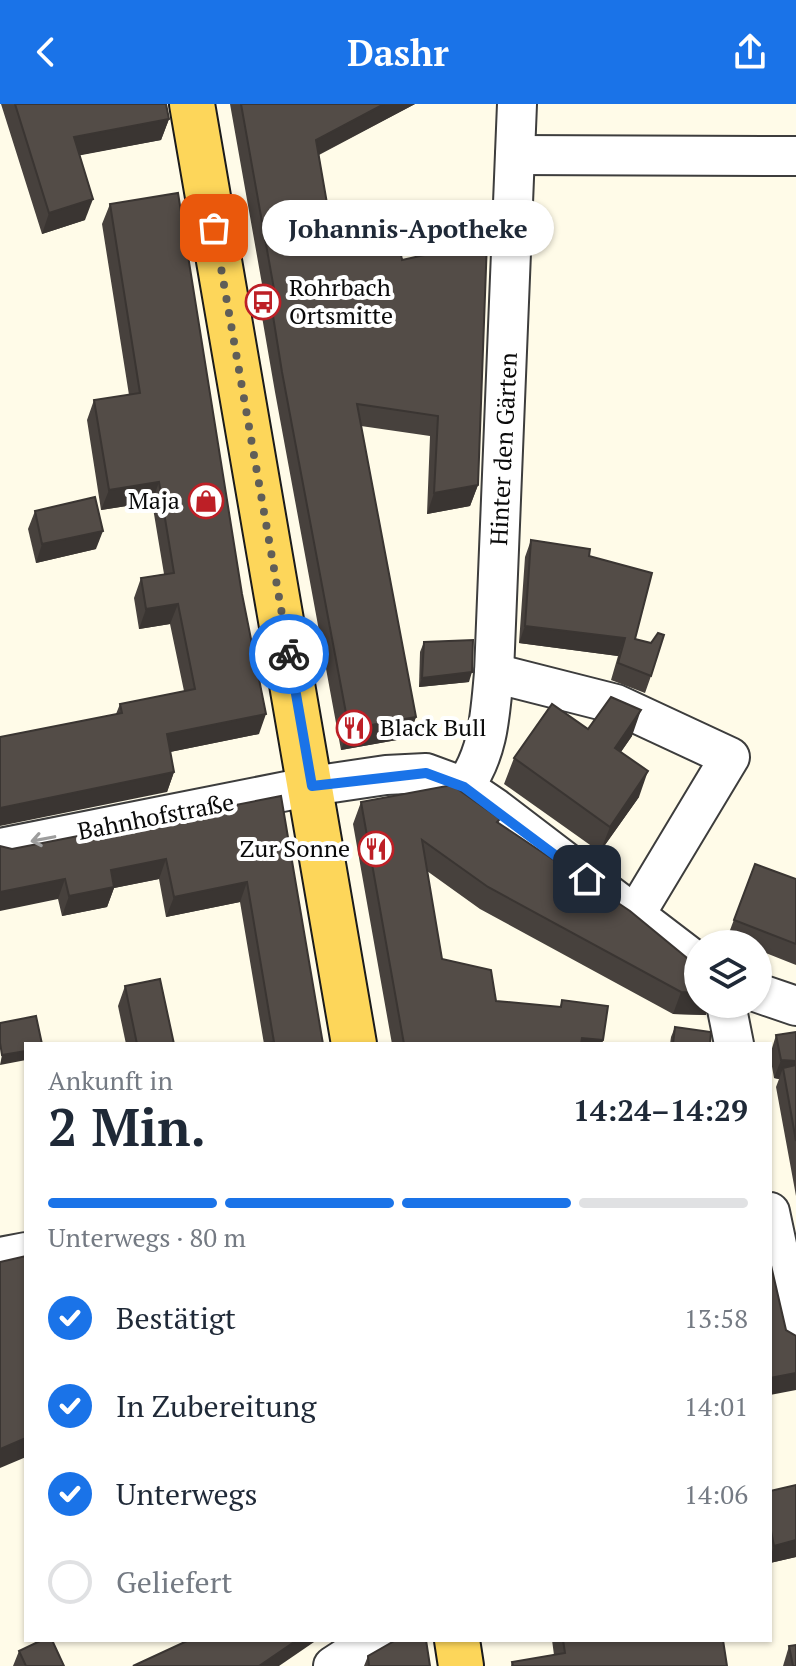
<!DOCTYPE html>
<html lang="de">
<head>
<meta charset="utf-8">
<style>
	:root { --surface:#fff; --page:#f2f2f3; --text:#1f2937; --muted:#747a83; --line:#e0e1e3; --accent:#1a73e8 }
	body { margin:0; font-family:"PT Serif",serif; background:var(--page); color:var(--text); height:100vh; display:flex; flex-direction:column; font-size:30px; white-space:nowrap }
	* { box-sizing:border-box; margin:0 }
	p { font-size:26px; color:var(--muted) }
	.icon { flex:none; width:44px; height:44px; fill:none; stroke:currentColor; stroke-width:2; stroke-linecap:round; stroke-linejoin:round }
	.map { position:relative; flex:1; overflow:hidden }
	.details { position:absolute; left:24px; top:938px; width:748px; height:600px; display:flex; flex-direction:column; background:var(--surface); border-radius:0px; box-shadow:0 2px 6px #0004 }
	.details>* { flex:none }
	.buttons { position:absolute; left:684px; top:826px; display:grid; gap:16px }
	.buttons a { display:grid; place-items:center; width:88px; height:88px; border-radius:50%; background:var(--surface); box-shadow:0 2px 6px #0004; font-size:40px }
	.pin { position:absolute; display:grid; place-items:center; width:68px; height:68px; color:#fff; margin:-34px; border-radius:16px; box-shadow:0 4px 12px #0006 }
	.courier { position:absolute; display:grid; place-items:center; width:80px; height:80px; margin:-40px; border:6px solid #1a73e8; border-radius:50%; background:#fff; color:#222; box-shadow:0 2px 10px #0007 }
	.bubble { position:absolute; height:56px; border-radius:28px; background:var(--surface); box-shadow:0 2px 6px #0004; font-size:26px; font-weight:600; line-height:56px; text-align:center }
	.overview em { font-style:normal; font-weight:600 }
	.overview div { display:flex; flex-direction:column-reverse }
	.overview { display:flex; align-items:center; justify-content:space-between; height:136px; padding:0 24px }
	h1 { font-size:52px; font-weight:600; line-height:60px }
	.bar { display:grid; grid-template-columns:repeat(4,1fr); gap:12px 8px; align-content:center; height:96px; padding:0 24px }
	.bar i { height:10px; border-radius:6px; background:var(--line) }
	.bar .on { background:var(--accent) }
	.bar p { grid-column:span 4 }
	ol { padding:0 24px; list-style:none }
	li { display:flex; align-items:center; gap:24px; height:88px }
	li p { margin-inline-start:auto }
	li .icon { padding:8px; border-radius:50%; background:var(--accent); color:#fff; stroke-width:4 }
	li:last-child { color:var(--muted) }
	li i { width:44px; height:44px; border:4px solid var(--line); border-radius:50% }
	header { display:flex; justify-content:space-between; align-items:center; height:104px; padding:0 24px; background:var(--accent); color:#fff; font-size:36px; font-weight:600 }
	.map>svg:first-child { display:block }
</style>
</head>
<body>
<header><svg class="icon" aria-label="back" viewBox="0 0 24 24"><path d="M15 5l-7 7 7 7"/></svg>Dashr<svg class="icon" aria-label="share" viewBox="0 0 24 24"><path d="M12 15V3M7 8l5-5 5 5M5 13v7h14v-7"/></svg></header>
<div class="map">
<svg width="796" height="1562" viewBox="0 0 796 1562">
	<rect width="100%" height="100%" fill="#fffbe8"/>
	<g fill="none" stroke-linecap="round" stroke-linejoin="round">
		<!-- minor casing -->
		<g stroke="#3d3d3d" stroke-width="42">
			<g id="minor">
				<polyline points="515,51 796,52"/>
				<polyline points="494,569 616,600 730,653 635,811"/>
				<path d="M464 683C489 648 490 611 494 569L517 0"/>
				<polyline points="0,744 312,682 386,671 426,669 464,683 495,704 698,859"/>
				<polyline points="758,889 796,902"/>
				<polyline points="726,900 734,940"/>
				<polyline points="770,1108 796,1230"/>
				<polyline points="0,1153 26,1148"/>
				<polyline points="333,1562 373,1536"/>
			</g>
		</g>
		<!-- major casing -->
		<g stroke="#1b1b1b" stroke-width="48">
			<g id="major">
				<polyline points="192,0 354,940"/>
				<polyline points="457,1536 461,1562"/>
			</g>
		</g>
		<!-- minor -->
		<use href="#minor" stroke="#fff" stroke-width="38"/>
		<!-- major -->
		<use href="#major" stroke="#fdd65a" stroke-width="44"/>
	</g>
	<!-- wall -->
	<g fill="#47413d">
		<polygon points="1,0 166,0 169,15 161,36 79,51 85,116 42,130"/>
		<polygon points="230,0 415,0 319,51 329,111 402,156 478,381 470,402 427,410 430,332 361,322 416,613 408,634 341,646 275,288 261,207 265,197"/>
		<polygon points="110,100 259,630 170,648 174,668 167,688 116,610 120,600 184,587 170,520 139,525 134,494 141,474 164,470 152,398 101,406 87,316 94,296 129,291 102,120"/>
		<polygon points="35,407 96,445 36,459 28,425"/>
		<polygon points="531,436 589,452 635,535 651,572 645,589 611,576 618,552 519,539 525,453"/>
		<polygon points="424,538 469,578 419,583 420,548"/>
		<polygon points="588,625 632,632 621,648 639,693 600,748 504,680 514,654"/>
		<polygon points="281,692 323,940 264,940 240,798 166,813 159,775 114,784 107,803 62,812 58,795 12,745"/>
		<polygon points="361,698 500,715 498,719 630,807 706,911 673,910 480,805 427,767 442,855 496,897 560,903 562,896 603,936 602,940 392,940 353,720"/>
		<polygon points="755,760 796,775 796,861 758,846 758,840 742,840 727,834"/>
		<polygon points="125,882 174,940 126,940 118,902"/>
		<polygon points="675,923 710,940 670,940 671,933"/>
		<polygon points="796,928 796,1092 776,983 779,975 774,974 770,951 776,931"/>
		<polygon points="770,1387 796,1453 770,1459"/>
		<polygon points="552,1536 723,1536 727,1562 511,1562 512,1558 554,1551"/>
		<polygon points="789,1542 796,1562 783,1562"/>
		<polygon points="19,1547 64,1562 13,1562"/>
		<polygon points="368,1552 430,1562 364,1562"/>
	</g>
	<!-- shaded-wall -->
	<g fill="#3a3532">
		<polygon points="384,0 415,0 308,56 316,36"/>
		<polygon points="169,15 161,36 66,54 74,33"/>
		<polygon points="93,95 85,116 42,130 49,109"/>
		<polygon points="159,378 152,398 101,406 109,386"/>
		<polygon points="478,381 470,402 427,410 434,389"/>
		<polygon points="103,427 96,445 36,459 42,440"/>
		<polygon points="178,500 170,520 139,525 146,505"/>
		<polygon points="525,522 625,534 618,552 519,539"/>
		<polygon points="472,568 469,578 419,583 422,574"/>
		<polygon points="641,606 632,632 606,669 615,644"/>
		<polygon points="266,610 259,630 160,650 167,630"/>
		<polygon points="416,613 408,634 341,646 349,625"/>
		<polygon points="648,667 639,693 600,748 610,723"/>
		<polygon points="174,668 167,688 0,722 0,704 3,702"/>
		<polygon points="166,755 159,775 114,784 107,803 62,812 69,792 111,766"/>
		<polygon points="65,775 58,795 0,807 0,788"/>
		<polygon points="247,778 240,798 166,813 174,793"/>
		<polygon points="681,888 698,889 698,900 710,900 706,911 673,910"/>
		<polygon points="582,934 603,936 602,940 580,940"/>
		<polygon points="26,947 26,956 0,961 2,951"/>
		<polygon points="781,956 796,957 796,976 783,964 779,975 774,974"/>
		<polygon points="796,1269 796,1286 770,1291 770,1274"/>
		<polygon points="26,1334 26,1353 0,1364 0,1345"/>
		<polygon points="796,1436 796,1453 770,1459 770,1454 774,1442"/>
		<polygon points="297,1536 317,1536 279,1562 259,1562"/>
	</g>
	<!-- building -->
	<g fill="#534c47" stroke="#3a3532" stroke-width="2">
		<polygon points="15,0 166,0 169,15 74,33 93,95 49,109"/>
		<polygon points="241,0 384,0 316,36 329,111 391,100 402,156 487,137 478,381 434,389 438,312 357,300 416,613 349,625 282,268 269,187 274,185"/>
		<polygon points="178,89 242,490 266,610 167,630 174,668 0,704 0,633 122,609 120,600 195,585 178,500 146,505 141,474 174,469 159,378 109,386 94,296 140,289 110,100"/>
		<polygon points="95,393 103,427 42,440 35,407"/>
		<polygon points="531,436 590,445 589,452 652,469 635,535 651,539 658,529 664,531 651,572 618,559 625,534 525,522"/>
		<polygon points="473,536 472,568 422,574 424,538"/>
		<polygon points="611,593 641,606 615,644 648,667 610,723 514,654 552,600 588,625"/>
		<polygon points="452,681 500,715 497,718 630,807 698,863 698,889 681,888 488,783 422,736 442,855 491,866 496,897 561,903 562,896 608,902 603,936 582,934 581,940 404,940 361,698"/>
		<polygon points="281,692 323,940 264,940 274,938 247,778 174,793 166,755 111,766 114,783 69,792 65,775 0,788 0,742 12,745"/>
		<polygon points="755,760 796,775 796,840 734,816"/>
		<polygon points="160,875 174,940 137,940 125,882"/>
		<polygon points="36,912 42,940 26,940 26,947 2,951 0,939 0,919"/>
		<polygon points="675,923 711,928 710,940 673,940"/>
		<polygon points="796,928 796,957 781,956 776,931"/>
		<polygon points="796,961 796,1037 783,964"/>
		<polygon points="26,1152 26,1334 0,1345 0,1158"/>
		<polygon points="770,1157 786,1226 796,1232 796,1269 770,1274"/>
		<polygon points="796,1381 796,1436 774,1442 770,1422 770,1387"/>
		<polygon points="42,1536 52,1536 64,1562 26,1562 19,1547"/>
		<polygon points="189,1536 297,1536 259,1562 133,1562"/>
		<polygon points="396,1536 426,1536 430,1562 369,1562 368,1552"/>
		<polygon points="563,1536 723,1536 727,1562 513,1562 512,1558 565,1549"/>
		<polygon points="796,1541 796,1562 793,1562 789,1542"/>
	</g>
	<!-- one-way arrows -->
	<defs><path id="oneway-shaft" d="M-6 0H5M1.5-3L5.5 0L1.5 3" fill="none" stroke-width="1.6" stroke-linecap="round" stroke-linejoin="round" transform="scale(2)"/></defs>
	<use stroke="#9d9d9d" href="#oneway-shaft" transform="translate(43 735) rotate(169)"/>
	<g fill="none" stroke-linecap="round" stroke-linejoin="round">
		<!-- done -->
		<polyline stroke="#605e58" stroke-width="8" stroke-dasharray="0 14.4" points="214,124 289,550"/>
		<!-- route -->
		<polyline stroke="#1a73e8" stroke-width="10" points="289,550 312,682 426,669 464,683 587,775"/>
	</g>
	<!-- icons -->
	<defs>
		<g id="bus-ring" transform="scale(1.8)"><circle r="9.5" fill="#fff" stroke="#bd1f26" stroke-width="1.5"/><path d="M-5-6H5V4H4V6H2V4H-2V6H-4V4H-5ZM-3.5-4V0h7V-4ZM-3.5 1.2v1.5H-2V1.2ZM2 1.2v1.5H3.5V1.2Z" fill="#bd1f26"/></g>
		<g id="shop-ring" transform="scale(1.8)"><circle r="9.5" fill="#fff" stroke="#bd1f26" stroke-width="1.5"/><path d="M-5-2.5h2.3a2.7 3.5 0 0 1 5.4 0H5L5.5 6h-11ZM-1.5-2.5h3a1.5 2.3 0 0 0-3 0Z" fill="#bd1f26"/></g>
		<g id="restaurant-ring" transform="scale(1.8)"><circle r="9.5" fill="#fff" stroke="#bd1f26" stroke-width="1.5"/><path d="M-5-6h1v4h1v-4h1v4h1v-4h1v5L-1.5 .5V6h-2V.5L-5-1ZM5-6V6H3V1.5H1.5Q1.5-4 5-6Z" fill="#bd1f26"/></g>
	</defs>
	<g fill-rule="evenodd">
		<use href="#bus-ring" x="263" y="198"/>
		<use href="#shop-ring" x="206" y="397"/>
		<use href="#restaurant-ring" x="354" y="624"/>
		<use href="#restaurant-ring" x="376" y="745"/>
	</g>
	<g text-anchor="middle" stroke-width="8" stroke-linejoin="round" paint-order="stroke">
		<!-- poi labels -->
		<g font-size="24" fill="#0a0a0a" stroke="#fff" text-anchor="start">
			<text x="289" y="192">Rohrbach<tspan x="289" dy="28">Ortsmitte</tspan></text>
			<text x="180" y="405" text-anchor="end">Maja</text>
			<text x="380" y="632">Black Bull</text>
			<text x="350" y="753" text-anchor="end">Zur Sonne</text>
		</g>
		<!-- street labels -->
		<g font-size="24" fill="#0a0a0a" stroke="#fff">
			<text transform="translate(504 345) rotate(-87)" y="8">Hinter den Gärten</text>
			<text transform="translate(156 713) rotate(-11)" y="8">Bahnhofstraße</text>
		</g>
	</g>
</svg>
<div class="buttons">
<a><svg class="icon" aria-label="layers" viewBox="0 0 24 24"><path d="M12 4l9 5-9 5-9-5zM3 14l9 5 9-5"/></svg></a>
</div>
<div class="pin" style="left:214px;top:124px;background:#ea580c"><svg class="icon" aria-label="bag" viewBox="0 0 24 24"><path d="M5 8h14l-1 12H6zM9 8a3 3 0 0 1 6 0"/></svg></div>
<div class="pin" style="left:587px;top:775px;background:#1f2937"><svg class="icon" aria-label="home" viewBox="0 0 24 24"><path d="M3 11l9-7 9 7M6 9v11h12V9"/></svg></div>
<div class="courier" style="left:289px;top:550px"><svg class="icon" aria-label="bike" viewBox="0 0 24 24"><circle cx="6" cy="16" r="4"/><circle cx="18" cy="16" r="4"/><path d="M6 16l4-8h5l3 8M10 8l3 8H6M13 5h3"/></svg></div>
<div class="bubble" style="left:262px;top:96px;width:292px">Johannis-Apotheke</div>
<section class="details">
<div class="overview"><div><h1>2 Min.</h1><p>Ankunft in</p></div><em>14:24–14:29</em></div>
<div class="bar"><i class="on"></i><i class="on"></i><i class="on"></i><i></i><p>Unterwegs · 80 m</p></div>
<ol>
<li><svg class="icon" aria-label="check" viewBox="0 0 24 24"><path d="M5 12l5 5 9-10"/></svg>Bestätigt<p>13:58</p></li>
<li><svg class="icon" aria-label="check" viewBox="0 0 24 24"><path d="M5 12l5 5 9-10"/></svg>In Zubereitung<p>14:01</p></li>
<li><svg class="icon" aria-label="check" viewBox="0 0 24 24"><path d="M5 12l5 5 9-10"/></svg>Unterwegs<p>14:06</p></li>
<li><i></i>Geliefert</li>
</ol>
</section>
</div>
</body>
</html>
